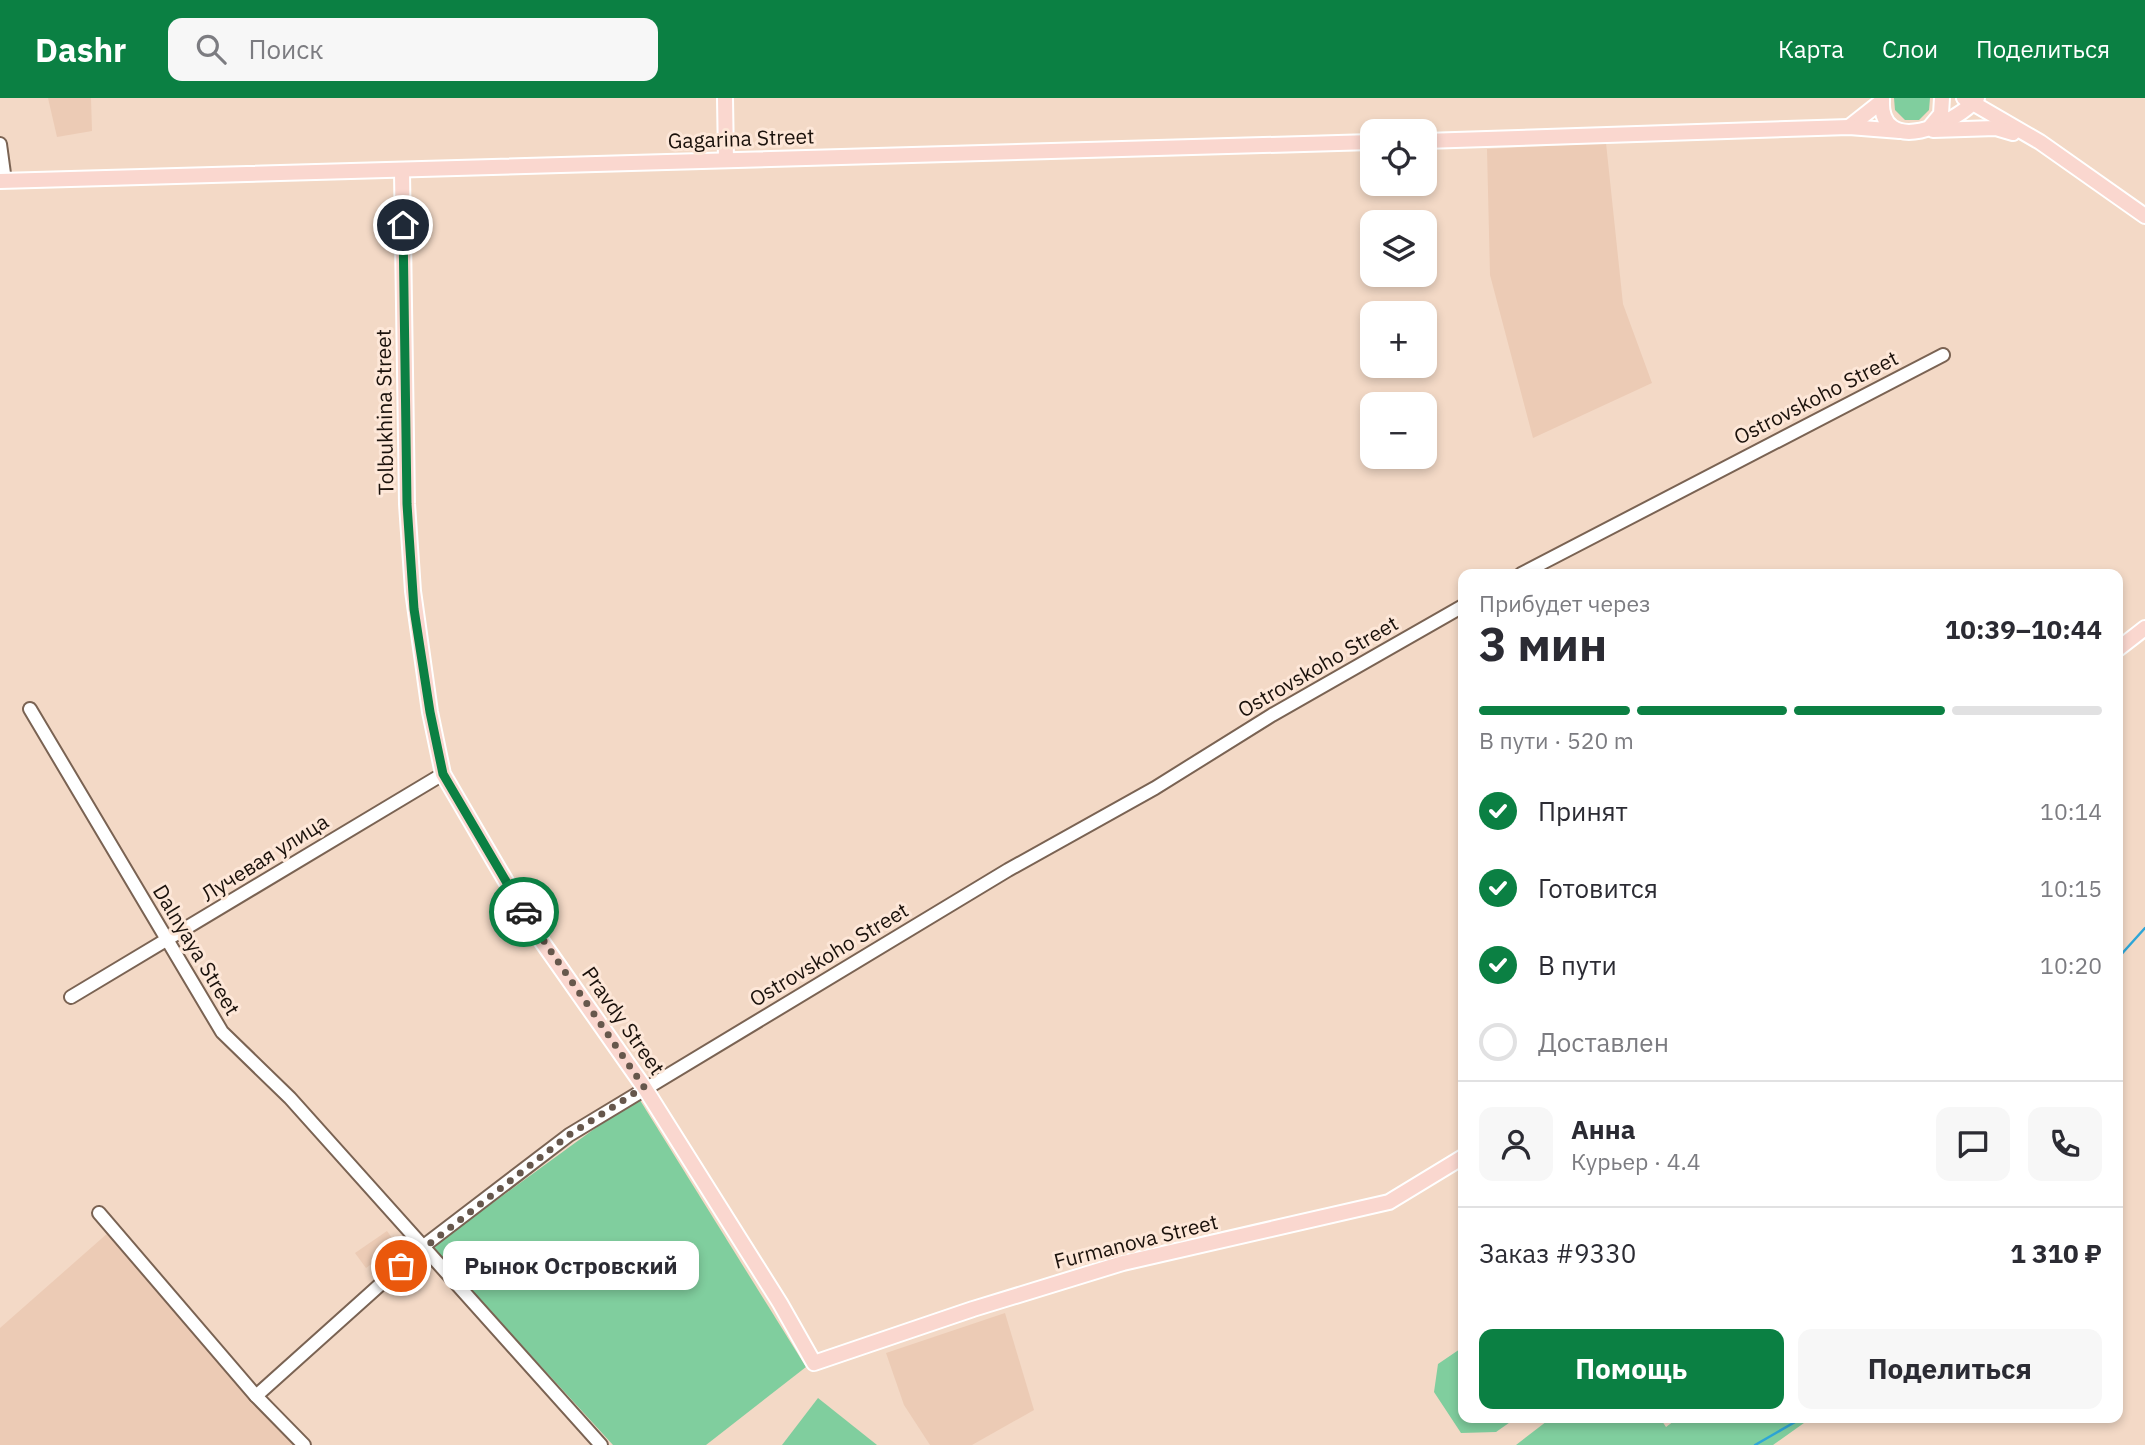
<!DOCTYPE html>
<html lang="ru">
<head>
<meta charset="utf-8">
<style>
	:root { --surface:#fff; --page:#f7f7f7; --text:#2b2b33; --muted:#7c7c81; --line:#e1e1e2; --accent:#0b8043 }
	body { margin:0; font-family:"IBM Plex Sans",sans-serif; background:var(--page); color:var(--text); height:100vh; display:flex; flex-direction:column; font-size:26px; white-space:nowrap }
	* { box-sizing:border-box; margin:0 }
	p { font-size:23px; color:var(--muted) }
	.icon { flex:none; width:38px; height:38px; fill:none; stroke:currentColor; stroke-width:2; stroke-linecap:round; stroke-linejoin:round }
	.map { position:relative; flex:1; overflow:hidden }
	.panel { position:absolute; left:1458px; top:471px; width:665px; height:854px; display:flex; flex-direction:column; background:var(--surface); border-radius:14px; box-shadow:0 4px 10px #0003 }
	.panel>* { flex:none }
	.fabs { position:absolute; left:1360px; top:21px; display:grid; gap:14px }
	.fabs a { display:grid; place-items:center; width:77px; height:77px; border-radius:14px; background:var(--surface); box-shadow:0 4px 10px #0003; font-size:35px }
	.pin { position:absolute; display:grid; place-items:center; width:60px; height:60px; color:#fff; margin:-30px; border:4px solid #fff; border-radius:50%; box-shadow:0 2px 7px #0007 }
	.courier { position:absolute; display:grid; place-items:center; width:70px; height:70px; margin:-35px; border:5px solid #0b8043; border-radius:50%; background:#fff; color:#222; box-shadow:0 2px 9px #0007 }
	.bubble { position:absolute; height:49px; border-radius:14px; background:var(--surface); box-shadow:0 4px 10px #0003; font-size:23px; font-weight:700; line-height:49px; text-align:center }
	.summary em { font-style:normal; font-weight:700 }
	.summary div { display:flex; flex-direction:column-reverse }
	.summary { display:flex; align-items:center; justify-content:space-between; height:119px; padding:0 21px }
	h1 { font-size:46px; font-weight:700; line-height:52px }
	.bar { display:grid; grid-template-columns:repeat(4,1fr); gap:10px 7px; align-content:center; height:84px; padding:0 21px }
	.bar i { height:9px; border-radius:5px; background:var(--line) }
	.bar .current { background:var(--accent) }
	.bar p { grid-column:span 4 }
	.line { display:flex; align-items:center; gap:18px; padding:0 21px; border-top:2px solid var(--line) }
	.line div { flex:1 }
	.round { display:grid; place-items:center; flex:none; width:74px; height:74px; border-radius:14px; background:var(--page) }
	ol { padding:0 21px; list-style:none }
	li { display:flex; align-items:center; gap:21px; height:77px }
	li p { margin-inline-start:auto }
	li .icon { padding:7px; border-radius:50%; background:var(--accent); color:#fff; stroke-width:4 }
	li:last-child { color:var(--muted) }
	li i { width:38px; height:38px; border:4px solid var(--line); border-radius:50% }
	.cta { display:flex; gap:14px; margin-top:auto; padding:14px 21px }
	.cta a { flex:1; height:80px; border-radius:14px; background:var(--accent); color:#fff; font-size:28px; font-weight:700; line-height:80px; text-align:center }
	.cta a+a { background:var(--page); color:var(--text) }
	header { display:flex; align-items:center; gap:42px; box-sizing:border-box; height:98px; padding:0 35px; background:var(--accent); color:#fff }
	header strong { font-size:33px }
	nav { display:flex; gap:38px; margin-inline-start:auto; font-size:24px }
	.search { width:490px; height:63px; background:var(--page); display:flex; align-items:center; gap:18px; box-sizing:border-box; padding:0 24px; border-radius:14px; color:var(--muted); font-size:26px }
	.map>svg:first-child { display:block }
</style>
</head>
<body>
<header>
<strong>Dashr</strong>
<div class="search"><svg class="icon" aria-label="search" viewBox="0 0 24 24"><circle cx="10" cy="10" r="6"/><path d="M15 15l6 6"/></svg>Поиск</div>
<nav><a>Карта</a><a>Слои</a><a>Поделиться</a></nav>
</header>
<div class="map">
<svg width="2145" height="1347" viewBox="0 0 2145 1347">
	<rect width="100%" height="100%" fill="#f3d9c6"/>
	<!-- built -->
	<g fill="#eccbb5">
		<polygon points="48,0 91,0 92,33 57,39"/>
		<polygon points="1606,45 1623,206 1652,285 1533,340 1490,177 1487,51"/>
		<polygon points="387,1133 397,1147 366,1170 355,1155"/>
		<polygon points="109,1134 296,1347 0,1347 0,1230"/>
		<polygon points="1005,1215 1034,1312 972,1347 930,1347 904,1307 886,1255"/>
	</g>
	<!-- green -->
	<g fill="#80ce9e">
		<polygon points="1894,0 1930,0 1929,12 1919,22 1905,22 1895,12"/>
		<polygon points="638,999 806,1269 706,1347 613,1347 432,1149"/>
		<polygon points="1463,1249 1463,1320 1516,1320 1496,1334 1461,1335 1434,1294 1438,1266"/>
		<polygon points="818,1300 877,1347 782,1347"/>
		<polygon points="1551,1320 1660,1320 1666,1329 1678,1320 1811,1320 1773,1347 1516,1347"/>
	</g>
	<g fill="none" stroke-linecap="round" stroke-linejoin="round">
		<!-- stream -->
		<g stroke="#2ea6d7" stroke-width="2.5">
			<polyline points="2118,860 2145,830"/>
			<polyline points="1755,1347 1802,1320"/>
		</g>
		<!-- minor casing -->
		<g stroke="#7a6353" stroke-width="16">
			<g id="minor">
				<polyline points="0,46 5,83"/>
				<polyline points="1521,476 1943,257"/>
				<polyline points="30,611 222,934 290,1000 601,1347"/>
				<polyline points="71,899 443,676"/>
				<polyline points="99,1115 256,1298 304,1347"/>
				<polyline points="256,1298 421,1150 569,1037 1008,772 1155,690 1272,617 1463,508"/>
			</g>
		</g>
		<!-- major casing -->
		<g stroke="#fff" stroke-width="18">
			<g id="major">
				<polyline points="725,0 726,62"/>
				<path d="M1882 0C1878 61 1957 26 1977 0"/>
				<polyline points="1964,0 2040,44 2145,118"/>
				<polyline points="1931,28 1941,16 1942,0"/>
				<polyline points="1849,29 1882,3"/>
				<polyline points="1933,32 1996,30 2013,35"/>
				<polyline points="1424,43 1849,29 1900,33"/>
				<polyline points="402,74 407,406 413,493 430,614 443,676 538,838 644,989 780,1205 814,1265 973,1211 1123,1165 1389,1104 1463,1059"/>
				<polyline points="0,83 1372,44"/>
				<polyline points="2118,551 2145,530"/>
			</g>
		</g>
		<!-- minor -->
		<use href="#minor" stroke="#fff" stroke-width="12"/>
		<!-- major -->
		<use href="#major" stroke="#fad7cf" stroke-width="14"/>
	</g>
	<g fill="none" stroke-linecap="round" stroke-linejoin="round">
		<!-- done -->
		<polyline stroke="#66574c" stroke-width="7" stroke-dasharray="0 12.6" points="401,1168 569,1037 644,989 524,814"/>
		<!-- route -->
		<polyline stroke="#0b8043" stroke-width="9" points="403,127 407,406 414,511 430,614 443,676 524,814"/>
	</g>
	<g text-anchor="middle" stroke-width="6" stroke-linejoin="round" paint-order="stroke">
		<!-- street labels -->
		<g font-size="21" fill="#1a110b" stroke="#fde7d8">
			<text transform="translate(741 41) rotate(-2)" y="7">Gagarina Street</text>
			<text transform="translate(1816 300) rotate(-27)" y="7">Ostrovskoho Street</text>
			<text transform="translate(385 314) rotate(-91)" y="7">Tolbukhina Street</text>
			<text transform="translate(1318 569) rotate(-30)" y="7">Ostrovskoho Street</text>
			<text transform="translate(265 760) rotate(-32)" y="7">Лучевая улица</text>
			<text transform="translate(196 852) rotate(59)" y="7">Dalnyaya Street</text>
			<text transform="translate(829 857) rotate(-31)" y="7">Ostrovskoho Street</text>
			<text transform="translate(623 923) rotate(55)" y="7">Pravdy Street</text>
			<text transform="translate(1136 1144) rotate(-14)" y="7">Furmanova Street</text>
		</g>
	</g>
</svg>
<div class="fabs">
<a><svg class="icon" aria-label="locate" viewBox="0 0 24 24"><circle cx="12" cy="12" r="6"/><path d="M12 2v4M12 18v4M2 12h4M18 12h4"/></svg></a>
<a><svg class="icon" aria-label="layers" viewBox="0 0 24 24"><path d="M12 4l9 5-9 5-9-5zM3 14l9 5 9-5"/></svg></a>
<a>+</a>
<a>−</a>
</div>
<div class="pin" style="left:401px;top:1168px;background:#ea580c"><svg class="icon" aria-label="bag" viewBox="0 0 24 24"><path d="M5 8h14l-1 12H6zM9 8a3 3 0 0 1 6 0"/></svg></div>
<div class="pin" style="left:403px;top:127px;background:#1f2937"><svg class="icon" aria-label="home" viewBox="0 0 24 24"><path d="M3 11l9-7 9 7M6 9v11h12V9"/></svg></div>
<div class="courier" style="left:524px;top:814px"><svg class="icon" aria-label="car" viewBox="0 0 24 24"><path d="M5 17H2v-5l4-1 3-4h7l3 4 3 1v5h-3M9 17h6M6 11h13"/><circle cx="7" cy="17" r="2"/><circle cx="17" cy="17" r="2"/></svg></div>
<div class="bubble" style="left:443px;top:1143px;width:256px">Рынок Островский</div>
<section class="panel">
<div class="summary"><div><h1>3 мин</h1><p>Прибудет через</p></div><em>10:39–10:44</em></div>
<div class="bar"><i class="current"></i><i class="current"></i><i class="current"></i><i></i><p>В пути · 520 m</p></div>
<ol>
<li><svg class="icon" aria-label="check" viewBox="0 0 24 24"><path d="M5 12l5 5 9-10"/></svg>Принят<p>10:14</p></li>
<li><svg class="icon" aria-label="check" viewBox="0 0 24 24"><path d="M5 12l5 5 9-10"/></svg>Готовится<p>10:15</p></li>
<li><svg class="icon" aria-label="check" viewBox="0 0 24 24"><path d="M5 12l5 5 9-10"/></svg>В пути<p>10:20</p></li>
<li><i></i>Доставлен</li>
</ol>
<div class="line" style="height:126px"><a class="round"><svg class="icon" aria-label="person" viewBox="0 0 24 24"><circle cx="12" cy="8" r="4"/><path d="M4 21q1-7 8-7t8 7"/></svg></a><div><b>Анна</b><p>Курьер · 4.4</p></div><a class="round"><svg class="icon" aria-label="chat" viewBox="0 0 24 24"><path d="M4 5h16v11H9l-5 4z"/></svg></a><a class="round"><svg class="icon" aria-label="phone" viewBox="0 0 24 24"><path d="M5 4h4l2 5-3 2q2 4 5 5l2-3 5 2v4C11 20 4 13 5 4z"/></svg></a></div>
<div class="line" style="height:91px"><div>Заказ #9330</div><b>1 310 ₽</b></div>
<div class="cta"><a>Помощь</a><a>Поделиться</a></div>
</section>
</div>
</body>
</html>
